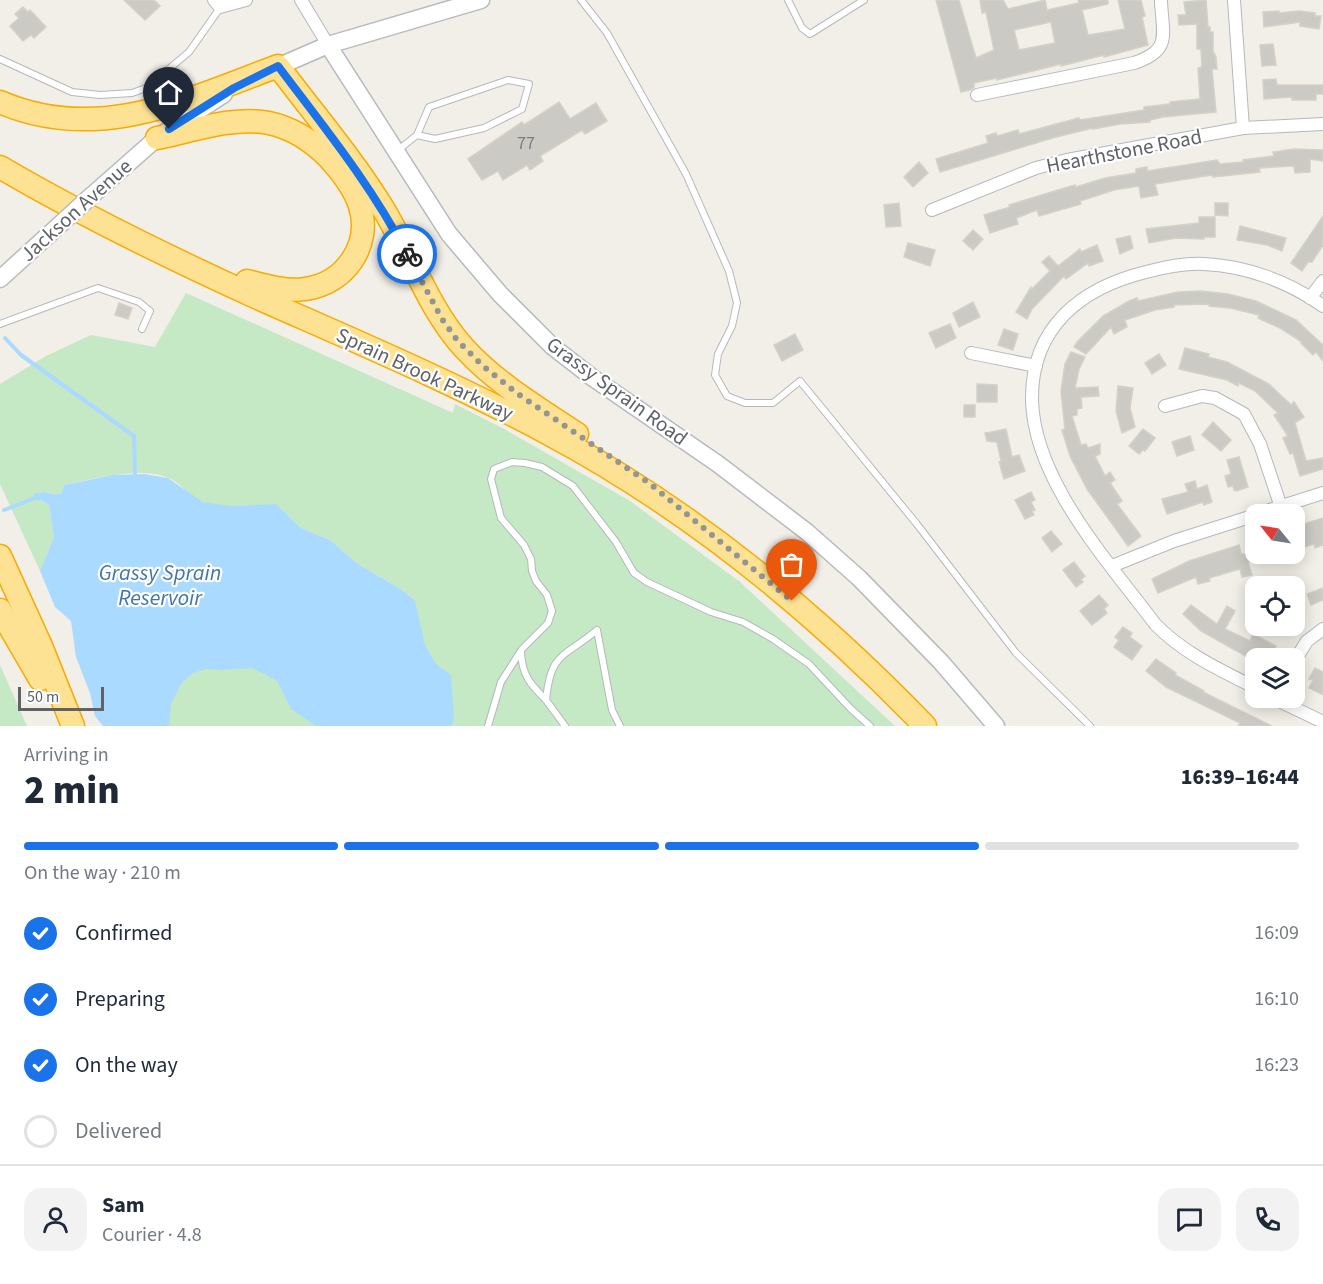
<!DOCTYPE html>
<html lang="en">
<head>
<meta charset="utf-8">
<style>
	:root { --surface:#fff; --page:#f2f2f3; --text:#1f2937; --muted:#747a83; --line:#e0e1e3; --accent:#1a73e8 }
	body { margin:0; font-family:"Source Sans 3",sans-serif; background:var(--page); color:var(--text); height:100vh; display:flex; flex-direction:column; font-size:22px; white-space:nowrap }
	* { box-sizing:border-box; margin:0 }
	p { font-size:20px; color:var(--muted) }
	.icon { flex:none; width:33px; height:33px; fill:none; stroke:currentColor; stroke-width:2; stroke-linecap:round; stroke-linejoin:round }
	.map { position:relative; height:726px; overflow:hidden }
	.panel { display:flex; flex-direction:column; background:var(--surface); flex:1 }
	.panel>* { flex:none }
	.needle { width:39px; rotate:300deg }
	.fabs { position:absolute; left:1245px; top:504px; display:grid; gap:12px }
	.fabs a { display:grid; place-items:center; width:60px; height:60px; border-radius:12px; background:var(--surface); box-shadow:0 3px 15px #0003; font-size:30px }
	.scale { position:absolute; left:18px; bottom:15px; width:86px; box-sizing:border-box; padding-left:6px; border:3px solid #5f6368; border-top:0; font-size:16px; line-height:21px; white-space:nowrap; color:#5f6368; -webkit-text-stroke:4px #fff; paint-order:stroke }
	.pin { position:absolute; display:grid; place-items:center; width:51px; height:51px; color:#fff; margin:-62px -26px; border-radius:50% 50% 50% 0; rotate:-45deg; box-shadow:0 0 6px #0007 }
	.pin .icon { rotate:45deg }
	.courier { position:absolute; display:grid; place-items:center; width:60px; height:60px; margin:-30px; border:4px solid #1a73e8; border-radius:50%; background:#fff; color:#222; box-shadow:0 2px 8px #0007 }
	.summary em { font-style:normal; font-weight:800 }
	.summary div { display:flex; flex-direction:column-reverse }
	.summary { display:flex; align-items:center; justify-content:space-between; height:102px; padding:0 24px }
	h1 { font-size:39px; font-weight:800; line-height:45px }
	.bar { display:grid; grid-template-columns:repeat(4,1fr); gap:9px 6px; align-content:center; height:72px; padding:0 24px }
	.bar i { height:8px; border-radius:4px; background:var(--line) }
	.bar .on { background:var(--accent) }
	.bar p { grid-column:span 4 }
	.line { display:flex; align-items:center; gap:15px; padding:0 24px; border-top:2px solid var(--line) }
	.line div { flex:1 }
	.round { display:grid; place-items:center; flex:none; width:63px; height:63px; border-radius:18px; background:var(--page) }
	ol { padding:0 24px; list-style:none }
	li { display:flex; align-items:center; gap:18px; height:66px }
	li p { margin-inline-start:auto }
	li .icon { padding:6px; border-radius:50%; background:var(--accent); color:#fff; stroke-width:4 }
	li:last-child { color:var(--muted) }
	li i { width:33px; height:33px; border:3px solid var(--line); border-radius:50% }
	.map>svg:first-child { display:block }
</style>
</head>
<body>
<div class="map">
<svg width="1323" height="726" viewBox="0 0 1323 726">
	<rect width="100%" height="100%" fill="#f1efe8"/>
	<!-- green -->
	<g fill="#c5e8c5">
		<path d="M186 293 453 413 455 404 506 430 630 501 740 582 895 726H158L162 686 224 631 409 595 404 591 358 564 330 540 301 528 276 504C256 505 221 509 203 502 190 497 181 483 169 478 141 466 93 479 64 485L62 493 55 495 45 492 41 500 49 505 54 537 40 571 0 484V384L46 356 91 335 155 347Z"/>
		<polygon points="0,665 27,726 0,726"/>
	</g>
	<!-- water -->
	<polygon fill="#aadaff" points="144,474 168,478 203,502 231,506 276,504 301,528 330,540 358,564 404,591 415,601 425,645 436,664 451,675 454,720 451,726 316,726 291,709 277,681 253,668 220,670 206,669 193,673 181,684 171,704 169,726 103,726 95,716 90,693 76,657 71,621 55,607 40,571 54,537 49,505 41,500 36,500 33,494 45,492 55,495 62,493 64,485 113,475"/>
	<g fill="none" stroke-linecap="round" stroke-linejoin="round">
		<!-- stream -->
		<g stroke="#aadaff" stroke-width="4">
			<polyline points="5,338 21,355 134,436 135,474"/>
			<polyline points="4,510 35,498"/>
		</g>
	</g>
	<!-- building -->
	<g fill="#cccac5" stroke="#d6d1c6" stroke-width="1.5" fill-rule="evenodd">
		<polygon points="124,0 154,0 160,6 145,20"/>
		<path d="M936 0H959L976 58 994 50 986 12 982 13 980 0H1003L1008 9 1045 0 1047 10 1079 3 1078 0H1108V4L1082 10 1088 35 1125 29 1118 0H1141L1145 16 1142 17 1148 45 1104 57V55L1061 66V64L997 80 996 78 974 83V87L970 90 961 92ZM1051 22 1055 43 1019 50 1014 30Z"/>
		<polygon points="1206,0 1208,27 1210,27 1210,32 1213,32 1213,51 1216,57 1217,69 1212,69 1216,112 1163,117 1150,120 1150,122 1120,124 1093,129 1093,128 1056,137 940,172 936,159 988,143 986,136 996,133 997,136 1018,130 1019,134 1079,118 1080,120 1144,110 1144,107 1170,104 1170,102 1200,99 1198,68 1202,67 1201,49 1197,49 1197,24 1179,25 1178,15 1186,15 1184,2"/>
		<polygon points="23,7 28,12 30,10 46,27 34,38 31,35 23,41 10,26 19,18 15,14"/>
		<polygon points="1279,11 1279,13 1299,11 1315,13 1315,16 1321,16 1319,29 1300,26 1300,22 1264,27 1263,12"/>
		<polygon points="1273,44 1276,65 1262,66 1260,45"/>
		<polygon points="1276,79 1277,85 1323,85 1323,94 1316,94 1316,100 1292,100 1292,97 1264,99 1263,80"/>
		<polygon points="559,102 570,119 596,103 607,121 585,134 582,130 540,156 543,161 530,170 527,165 503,180 498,171 482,180 468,159 522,122 524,125"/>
		<polygon points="1294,149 1323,150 1323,161 1310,159 1310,172 1295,173 1294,166 1259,168 1260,172 1213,177 1212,175 1155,184 1158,195 1141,198 1139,186 1114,190 1080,201 1081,204 1039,216 1037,210 1016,218 1018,224 990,233 984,215 1010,207 1009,205 1075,185 1076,187 1105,178 1136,173 1136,169 1147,167 1147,171 1217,160 1220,164 1243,162 1243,160 1274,156 1273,152"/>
		<polygon points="919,162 928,173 913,187 904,177"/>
		<polygon points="899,203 901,226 886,227 884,205"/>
		<polygon points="1215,203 1228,203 1228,216 1215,215"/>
		<polygon points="1323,216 1323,245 1312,262 1308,262 1302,271 1291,263"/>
		<polygon points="1199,217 1215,217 1215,237 1204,237 1204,239 1176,238 1149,243 1146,229 1199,223"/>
		<polygon points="1240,226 1286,238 1282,251 1267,245 1237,240"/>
		<polygon points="973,230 983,239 973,250 963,241"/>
		<polygon points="1130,236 1133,248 1120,254 1116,239"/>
		<polygon points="908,243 935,250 930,266 904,257"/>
		<polygon points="1097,245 1103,261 1089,266 1088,263 1066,279 1064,276 1032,309 1027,319 1016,312 1031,287 1032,289 1050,271 1042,262 1049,256 1058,266 1080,249 1081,252"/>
		<polygon points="1201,291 1228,294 1256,301 1296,320 1323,345 1323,361 1316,352 1313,355 1301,343 1302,342 1280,328 1258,318 1259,315 1230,308 1209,306 1209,304 1174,305 1174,307 1155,310 1125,320 1127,327 1114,334 1111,327 1086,354 1074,347 1077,342 1103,316 1129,301 1137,298 1138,301 1178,292"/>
		<polygon points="973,302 980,317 959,327 953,313"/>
		<polygon points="119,303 132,308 128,319 115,315"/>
		<polygon points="950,324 956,338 936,348 929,333"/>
		<polygon points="1004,329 1018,334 1013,350 998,345"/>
		<polygon points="795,334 803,350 782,361 774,345"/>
		<polygon points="1185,348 1209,354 1208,357 1227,362 1269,384 1291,405 1294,402 1304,417 1295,423 1306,461 1323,458 1323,469 1300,476 1293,453 1290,454 1283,438 1288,436 1274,415 1278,413 1255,391 1239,383 1238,386 1227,380 1179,369"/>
		<polygon points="1071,352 1085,357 1079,369 1075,388 1098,387 1099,396 1081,397 1082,408 1077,409 1077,415 1072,416 1081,445 1086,444 1088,448 1100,444 1100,454 1095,456 1105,476 1110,472 1115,480 1110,483 1122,501 1117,504 1141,536 1128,546 1087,489 1070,456 1062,430 1065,429 1061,391 1065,364"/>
		<polygon points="1159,354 1166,365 1152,374 1145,363"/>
		<polygon points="977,384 997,385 997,402 977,402"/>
		<polygon points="1118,386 1133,388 1130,408 1135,427 1122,433 1116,411"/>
		<rect x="964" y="405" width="11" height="12"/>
		<polygon points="1213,422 1231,440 1221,451 1202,435"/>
		<polygon points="1006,429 1012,457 1019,455 1025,471 1004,479 999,462 1001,461 997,442 987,441 985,433"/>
		<polygon points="1143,429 1155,438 1145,451 1143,450 1139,454 1129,446"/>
		<polygon points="1190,436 1194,450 1177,456 1172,442"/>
		<polygon points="1239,457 1248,487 1236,491 1234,490 1233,486 1228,487 1225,476 1231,474 1227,460"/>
		<polygon points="1195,481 1197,489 1207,485 1212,502 1204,505 1203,502 1167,514 1162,499 1188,492 1185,484"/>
		<polygon points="1031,492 1035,500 1031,502 1035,510 1032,511 1034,515 1025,519 1015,500"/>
		<polygon points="1323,518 1323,545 1315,548 1314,544 1294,550 1294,527"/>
		<polygon points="1051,531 1062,544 1052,552 1042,538"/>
		<polygon points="1239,545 1241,554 1269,554 1269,555 1248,562 1252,575 1242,577 1240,569 1209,578 1210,581 1198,584 1196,577 1158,593 1152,579 1189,561"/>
		<polygon points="1074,562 1085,576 1081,579 1083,582 1076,587 1063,570"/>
		<polygon points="1323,588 1323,600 1311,605 1307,594"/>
		<polygon points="1099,595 1108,605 1104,609 1107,613 1092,625 1080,611"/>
		<polygon points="1191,605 1217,624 1227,606 1235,611 1225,629 1250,641 1253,634 1276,646 1269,658 1256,658 1256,662 1201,631 1183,614"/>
		<polygon points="1123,627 1132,633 1130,637 1142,646 1132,660 1114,647 1119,640 1115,637"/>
		<polygon points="1156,659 1176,673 1175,675 1204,691 1203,692 1272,726 1238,726 1240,723 1166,687 1146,671"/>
		<polygon points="1315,668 1323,672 1323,695 1309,688 1313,680 1309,679"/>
	</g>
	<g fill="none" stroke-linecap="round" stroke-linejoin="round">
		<!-- lane casing -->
		<g stroke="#b5b8bc" stroke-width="8">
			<g id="lane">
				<polyline points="581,0 607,33 686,174 729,271 737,303 732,326 718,354 715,375 727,396 745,403 773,403 800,381 916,523 1016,653 1090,726"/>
				<polyline points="788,0 802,28 810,34 864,0"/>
				<polyline points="0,59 72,92 100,95 132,93 146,88 189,52 220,8"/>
				<polyline points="397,151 417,135 429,107 508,80 529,84 522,109 484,128 435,139 417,135"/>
				<polyline points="0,324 98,288 139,302 150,311 142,329"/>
				<path d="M521 652C522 675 530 684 546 700 551 651 564 658 597 630L612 710 620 726"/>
				<polyline points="546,700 565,726"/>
				<polyline points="488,726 501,682 522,649 548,623 552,611 547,595 536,581 532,571 531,559 524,545 501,518 491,479 494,469 512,462 525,463 542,467 573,486 616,542 634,573 647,582 711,612 743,622 773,639 809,664 851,709 870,726"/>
			</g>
		</g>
		<!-- street casing -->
		<g stroke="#b5b8bc" stroke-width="14">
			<g id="street">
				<polyline points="214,0 220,7 246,0"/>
				<polyline points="301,0 328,45"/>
				<polyline points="1234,0 1243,128"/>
				<path d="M977 95 1134 63C1173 50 1162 34 1161 0"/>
				<polyline points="932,210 1036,168 1067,160 1243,128 1323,124"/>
				<polyline points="1310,298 1323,281"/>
				<polyline points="971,353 1036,366"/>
				<polyline points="1165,406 1202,396 1215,398 1244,414 1260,444 1281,507"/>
				<polyline points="1257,514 1323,493"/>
				<polyline points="1112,566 1174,541 1256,515"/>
				<polyline points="1294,662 1307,641 1323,629"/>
				<path d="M1256 688C1220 670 1183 653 1155 624 1108 561 1034 481 1032 400 1031 327 1081 288 1146 272 1165 267 1185 263 1204 264 1247 266 1289 282 1323 306"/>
				<polyline points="1273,698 1323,722"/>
			</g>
		</g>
		<!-- secondary casing -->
		<g stroke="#b6babf" stroke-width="19">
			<g id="secondary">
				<polyline points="328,45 449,234 500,294 553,347 593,378 718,464 807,532 859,578 941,662 996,726"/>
				<polyline points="268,71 328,45 481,0"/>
				<polyline points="89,198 157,138 224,94"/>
				<polyline points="0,279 66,219"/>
			</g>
		</g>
		<!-- highway casing -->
		<g stroke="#f9ab00" stroke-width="25">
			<g id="highway">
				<path d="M0 102C97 144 187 100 278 66 313 113 353 159 384 210 411 255 428 308 464 348 496 383 538 408 577 434"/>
				<path d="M157 138C192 131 233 116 269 123 292 128 312 141 328 157 341 171 354 187 360 206 372 245 345 284 305 289 286 292 266 286 247 281"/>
				<path d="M0 167C80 214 164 255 249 294 350 339 453 382 551 435 691 510 815 612 925 726"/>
				<polyline points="0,556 41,646 73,726"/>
				<polyline points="0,610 40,679"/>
			</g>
		</g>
		<!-- lane -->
		<use href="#lane" stroke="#fff" stroke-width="6"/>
		<!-- street -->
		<use href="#street" stroke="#fff" stroke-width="12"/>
		<!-- secondary -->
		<use href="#secondary" stroke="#fff" stroke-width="16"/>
		<!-- highway -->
		<use href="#highway" stroke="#fde293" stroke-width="22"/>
		<!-- secondary-bridge casing -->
		<g stroke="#b6babf" stroke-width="19" stroke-linecap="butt">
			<polyline id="secondary-bridge" points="66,219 89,198"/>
		</g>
		<!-- secondary-bridge -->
		<use href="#secondary-bridge" stroke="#fff" stroke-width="16"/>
	</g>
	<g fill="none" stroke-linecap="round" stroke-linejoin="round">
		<!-- done -->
		<polyline stroke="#929495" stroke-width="6" stroke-dasharray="0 10.8" points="407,254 442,319 457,340 483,366 518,394 649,483 792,601"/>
		<!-- route -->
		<path stroke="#1a73e8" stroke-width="8" d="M169 129 234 88 278 66C324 127 372 186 407 254"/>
	</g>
	<g text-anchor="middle" stroke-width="4.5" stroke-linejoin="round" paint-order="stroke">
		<!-- number labels -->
		<g font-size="18" fill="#7a7d7f">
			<text x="526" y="149">77</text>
		</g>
		<!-- street labels -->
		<g font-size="21" fill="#5f6368" stroke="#fff">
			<text transform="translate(1124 151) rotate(-11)" y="7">Hearthstone Road</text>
			<text transform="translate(76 210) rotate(-42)" y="7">Jackson Avenue</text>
			<text transform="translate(425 374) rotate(25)" y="7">Sprain Brook Parkway</text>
			<text transform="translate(617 391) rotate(36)" y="7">Grassy Sprain Road</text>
		</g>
		<!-- water labels -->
		<g font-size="22" font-style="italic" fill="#4174aa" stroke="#fff">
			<text x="160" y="580">Grassy Sprain<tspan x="160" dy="25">Reservoir</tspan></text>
		</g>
	</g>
</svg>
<div class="fabs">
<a><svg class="needle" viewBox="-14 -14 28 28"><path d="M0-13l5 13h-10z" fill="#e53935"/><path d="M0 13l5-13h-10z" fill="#747a83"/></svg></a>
<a><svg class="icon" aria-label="locate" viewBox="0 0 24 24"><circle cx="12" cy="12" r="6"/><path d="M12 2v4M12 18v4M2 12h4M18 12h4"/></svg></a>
<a><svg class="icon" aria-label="layers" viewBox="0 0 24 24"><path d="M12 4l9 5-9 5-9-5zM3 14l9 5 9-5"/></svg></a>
</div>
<div class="scale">50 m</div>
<div class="pin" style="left:792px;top:601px;background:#ea580c"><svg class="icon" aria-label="bag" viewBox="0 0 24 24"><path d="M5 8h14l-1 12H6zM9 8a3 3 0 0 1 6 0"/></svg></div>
<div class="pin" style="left:169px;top:129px;background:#1f2937"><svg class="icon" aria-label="home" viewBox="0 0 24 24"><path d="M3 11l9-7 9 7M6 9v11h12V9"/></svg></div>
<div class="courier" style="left:407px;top:254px"><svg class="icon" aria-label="bike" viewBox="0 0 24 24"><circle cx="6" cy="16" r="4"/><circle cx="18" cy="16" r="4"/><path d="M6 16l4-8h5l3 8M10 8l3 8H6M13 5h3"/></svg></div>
</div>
<section class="panel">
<div class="summary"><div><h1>2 min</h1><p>Arriving in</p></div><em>16:39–16:44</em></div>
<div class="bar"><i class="on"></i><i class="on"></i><i class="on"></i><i></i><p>On the way · 210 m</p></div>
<ol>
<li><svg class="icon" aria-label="check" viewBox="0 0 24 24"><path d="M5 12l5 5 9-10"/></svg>Confirmed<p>16:09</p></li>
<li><svg class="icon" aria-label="check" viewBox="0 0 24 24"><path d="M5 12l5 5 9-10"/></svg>Preparing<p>16:10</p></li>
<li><svg class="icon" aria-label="check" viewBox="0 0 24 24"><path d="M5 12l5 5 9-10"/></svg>On the way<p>16:23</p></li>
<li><i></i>Delivered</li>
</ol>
<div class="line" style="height:108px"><a class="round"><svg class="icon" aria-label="person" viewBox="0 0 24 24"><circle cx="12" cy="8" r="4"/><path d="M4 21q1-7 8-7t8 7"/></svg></a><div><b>Sam</b><p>Courier · 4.8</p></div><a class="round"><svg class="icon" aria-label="chat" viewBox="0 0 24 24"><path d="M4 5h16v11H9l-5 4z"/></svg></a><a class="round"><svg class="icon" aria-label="phone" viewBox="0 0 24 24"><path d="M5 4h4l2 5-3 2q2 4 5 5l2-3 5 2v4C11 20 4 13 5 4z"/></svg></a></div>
</section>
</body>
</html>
